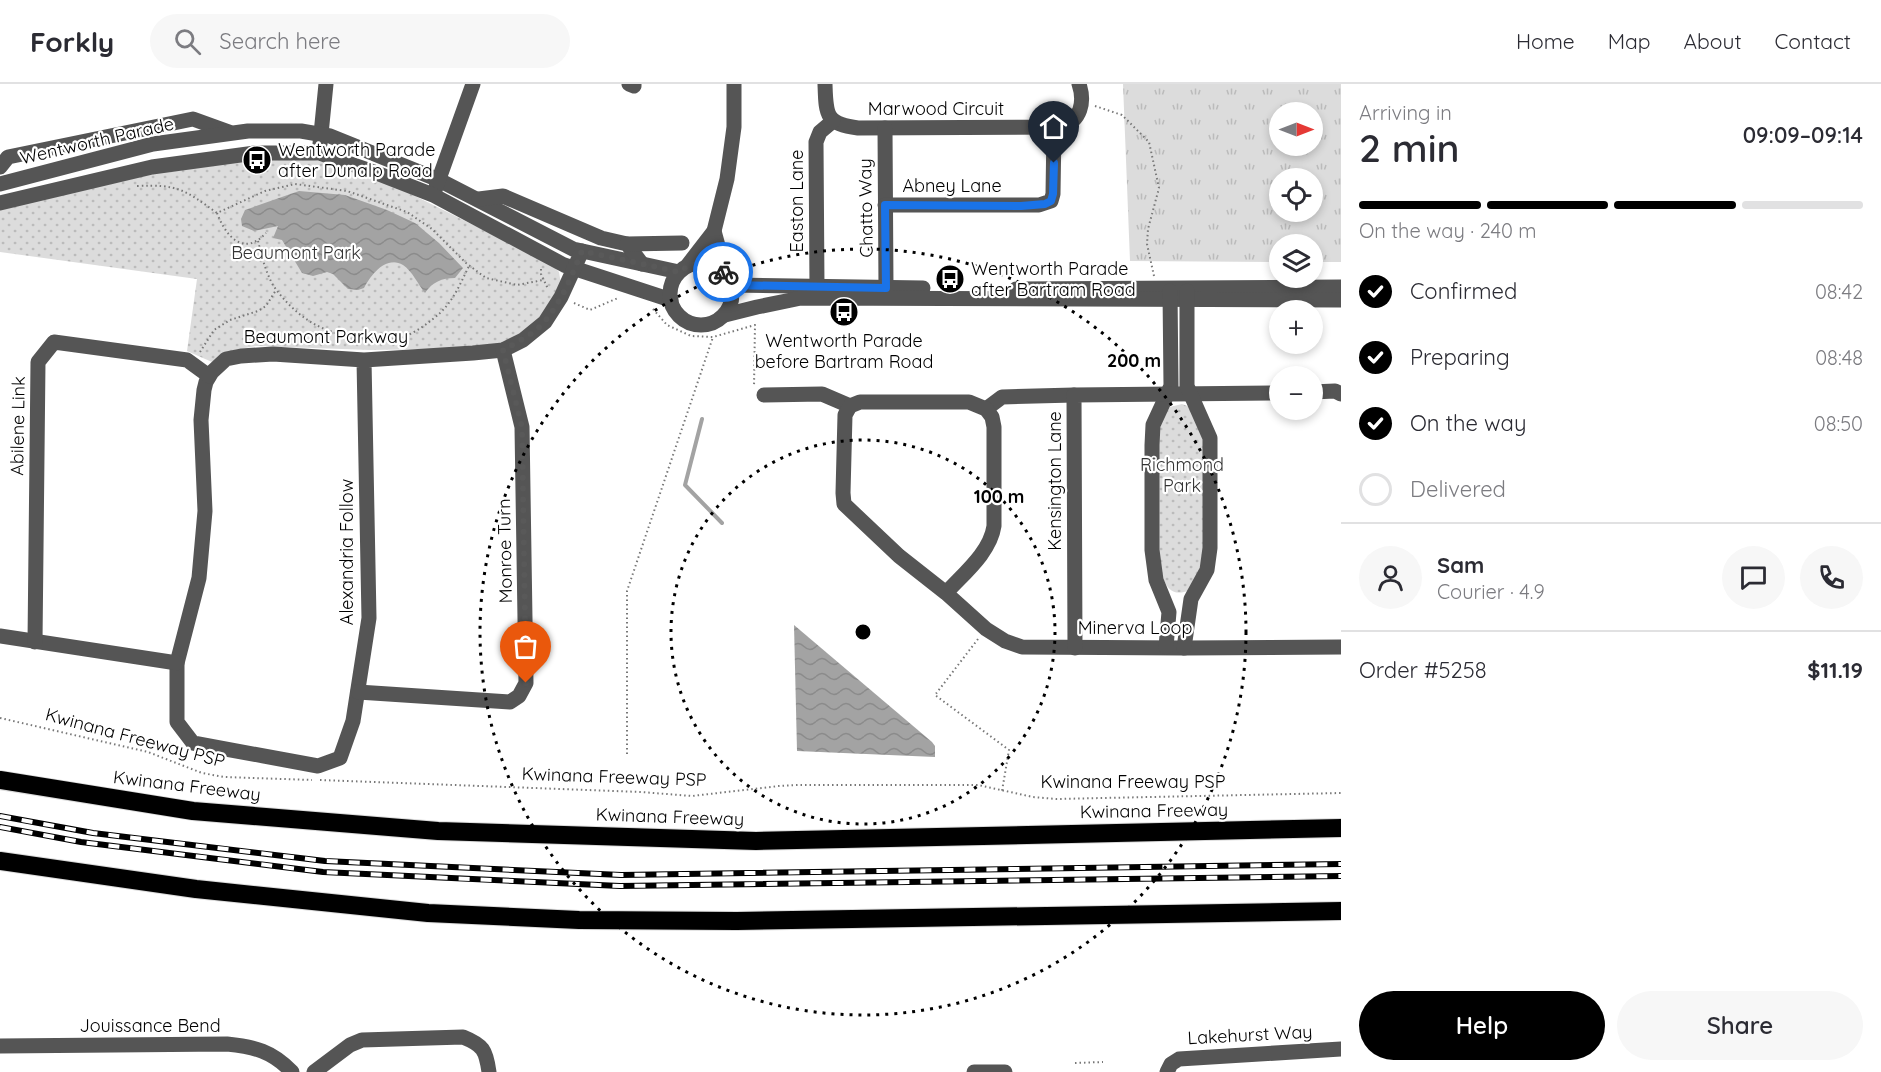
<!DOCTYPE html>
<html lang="en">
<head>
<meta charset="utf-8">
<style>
	:root { --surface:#fff; --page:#f7f7f7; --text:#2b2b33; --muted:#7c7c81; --line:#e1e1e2; --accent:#000 }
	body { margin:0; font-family:Quicksand,sans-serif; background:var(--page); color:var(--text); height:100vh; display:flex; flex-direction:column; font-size:22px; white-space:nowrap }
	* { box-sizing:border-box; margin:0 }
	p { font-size:20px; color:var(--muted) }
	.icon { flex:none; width:33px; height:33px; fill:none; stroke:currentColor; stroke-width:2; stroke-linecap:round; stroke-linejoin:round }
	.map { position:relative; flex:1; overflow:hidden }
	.panel { display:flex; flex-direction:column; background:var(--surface); width:540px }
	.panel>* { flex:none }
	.needle { width:39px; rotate:90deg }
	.controls { position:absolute; left:1269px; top:18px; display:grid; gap:12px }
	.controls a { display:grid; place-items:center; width:54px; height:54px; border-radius:50%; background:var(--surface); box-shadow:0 3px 9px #0003; font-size:30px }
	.pin { position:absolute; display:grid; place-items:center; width:51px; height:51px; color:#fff; margin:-62px -26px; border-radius:50% 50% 50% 0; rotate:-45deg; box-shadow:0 0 6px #0007 }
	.pin .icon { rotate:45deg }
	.courier { position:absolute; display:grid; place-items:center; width:60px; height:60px; margin:-30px; border:4px solid #1a73e8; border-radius:50%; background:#fff; color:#222; box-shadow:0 2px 8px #0007 }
	.summary em { font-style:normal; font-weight:600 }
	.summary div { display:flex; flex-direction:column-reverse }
	.summary { display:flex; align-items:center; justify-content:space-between; height:102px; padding:0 18px }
	h1 { font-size:39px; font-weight:600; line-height:45px }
	.bar { display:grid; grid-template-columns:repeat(4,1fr); gap:9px 6px; align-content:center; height:72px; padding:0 18px }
	.bar i { height:8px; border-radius:4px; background:var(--line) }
	.bar .current { background:var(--accent) }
	.bar p { grid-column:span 4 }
	.line { display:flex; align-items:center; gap:15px; padding:0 18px; border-top:2px solid var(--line) }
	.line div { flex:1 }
	.round { display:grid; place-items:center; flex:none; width:63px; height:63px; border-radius:32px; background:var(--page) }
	ol { padding:0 18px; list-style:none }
	li { display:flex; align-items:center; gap:18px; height:66px }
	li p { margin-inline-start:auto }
	li .icon { padding:6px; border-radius:50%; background:var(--accent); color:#fff; stroke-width:4 }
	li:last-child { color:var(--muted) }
	li i { width:33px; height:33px; border:3px solid var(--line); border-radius:50% }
	.action { display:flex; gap:12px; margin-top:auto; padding:12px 18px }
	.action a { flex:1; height:69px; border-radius:36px; background:var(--accent); color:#fff; font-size:24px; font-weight:600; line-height:69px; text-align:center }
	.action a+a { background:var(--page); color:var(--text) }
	header { display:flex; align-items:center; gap:36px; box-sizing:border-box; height:84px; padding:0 30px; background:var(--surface); border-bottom:2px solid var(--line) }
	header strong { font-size:28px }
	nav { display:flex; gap:33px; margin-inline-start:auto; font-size:21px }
	.search { width:420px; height:54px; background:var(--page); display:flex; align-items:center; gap:15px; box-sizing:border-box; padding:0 21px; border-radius:33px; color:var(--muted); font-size:22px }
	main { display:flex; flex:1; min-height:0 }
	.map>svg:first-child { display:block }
</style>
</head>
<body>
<header>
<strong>Forkly</strong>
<div class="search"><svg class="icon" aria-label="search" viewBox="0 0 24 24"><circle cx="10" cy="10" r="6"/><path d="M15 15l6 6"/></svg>Search here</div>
<nav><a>Home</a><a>Map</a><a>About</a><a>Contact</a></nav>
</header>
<main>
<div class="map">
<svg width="1341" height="988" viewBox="0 0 1341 988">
	<defs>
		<pattern id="grass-tufts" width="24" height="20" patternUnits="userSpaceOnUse" patternTransform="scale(1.5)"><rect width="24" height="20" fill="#dcdcdc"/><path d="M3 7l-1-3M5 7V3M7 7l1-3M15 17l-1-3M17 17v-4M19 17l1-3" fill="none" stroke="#bbb"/></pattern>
		<pattern id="park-dots" width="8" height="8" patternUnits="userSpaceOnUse" patternTransform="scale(1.5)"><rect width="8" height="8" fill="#dcdcdc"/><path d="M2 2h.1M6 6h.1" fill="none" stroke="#bbb" stroke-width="1.8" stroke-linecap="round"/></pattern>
		<pattern id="water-waves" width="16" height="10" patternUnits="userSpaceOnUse" patternTransform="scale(1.5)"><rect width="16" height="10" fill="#a3a3a3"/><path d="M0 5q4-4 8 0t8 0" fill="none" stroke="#8b8b8b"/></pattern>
	</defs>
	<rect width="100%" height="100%" fill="#fff"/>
	<!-- grass -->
	<path fill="url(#grass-tufts)" fill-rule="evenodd" d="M1123 0H1341V178H1313L1312 160H1280L1279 178 1130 177ZM1280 28H1312V62H1280ZM1280 94H1312V128H1280Z"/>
	<!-- park -->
	<g fill="url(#park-dots)">
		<polygon points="239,74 309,75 338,81 387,98 552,180 559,188 561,200 544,230 528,245 500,260 437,265 370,266 256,262 234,266 212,278 187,267 197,195 0,168 0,124 88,102"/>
		<path d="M1182 320 1190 323 1204 345 1203 481 1190 506C1168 515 1165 499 1158 481L1159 348 1162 335 1170 323Z"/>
	</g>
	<!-- water -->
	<g fill="url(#water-waves)">
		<path d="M299 107 345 111 387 126 415 139 439 159 463 184 455 194C442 194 432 198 425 209 418 200 412 187 403 181 386 171 371 191 364 204L358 206 348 205 333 190 327 188 313 192 302 189 282 156 273 154 278 142 254 147 242 142 241 135 245 126Z"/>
		<polygon points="794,541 932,658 935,662 935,673 797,667"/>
	</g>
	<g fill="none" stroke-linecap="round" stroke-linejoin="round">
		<!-- stream -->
		<polyline stroke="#a3a3a3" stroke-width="4" points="702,335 685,401 722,439"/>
		<!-- highway casing -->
		<g stroke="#dbdbdb" stroke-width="20">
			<g id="highway">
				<polyline points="0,696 193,727 438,747 756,757 1341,744"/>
				<polyline points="0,777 196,805 428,829 579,836 737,837 1341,827"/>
			</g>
		</g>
		<!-- path -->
		<g stroke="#777" stroke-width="2" stroke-dasharray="1.5 3" stroke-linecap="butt">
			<polyline points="1095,22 1122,31 1149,58 1159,104 1148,145 1147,160 1154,192"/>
			<path d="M137 102C178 100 185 106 217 129L265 107 295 100 347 107 407 128 432 145 466 179 486 194 517 201 543 196"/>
			<path d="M217 129C226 153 244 173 266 149"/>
			<path d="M258 157C262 173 267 195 278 208 304 241 333 253 374 255 384 255 396 256 406 252 418 247 431 237 440 229 454 216 461 198 469 182"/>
			<polyline points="541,185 541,190 548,205"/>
			<polyline points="574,219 590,226 618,214"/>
			<polyline points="653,225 667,241 691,252 713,253 755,241 754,303"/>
			<polyline points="200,268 214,246 230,236 258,227 266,222 276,206"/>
			<polyline points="978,555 935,611 1009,666 1002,707"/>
			<polyline points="0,634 148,668 202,689 224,693 312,696"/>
			<polyline points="627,670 627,507 713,253"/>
			<polyline points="320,696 641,708 692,712 779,702 798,701 978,701 1033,713 1056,715 1341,709"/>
			<polyline points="1075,979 1103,978"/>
		</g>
		<!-- minor -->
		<g stroke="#555" stroke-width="15">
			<polyline points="629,0 634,2 634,0"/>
			<path d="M825 0C826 30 825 40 858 44L1061 43C1081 37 1085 18 1079 0"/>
			<polyline points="885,44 886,204"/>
			<polyline points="320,60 326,0"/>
			<polyline points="0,83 8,73 193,35 229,48"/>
			<polyline points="0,100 153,60 248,47 301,47 330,52 439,96 573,165 679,188"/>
			<polyline points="435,106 473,0"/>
			<polyline points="479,115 503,112 601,154 627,160 642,180"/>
			<polyline points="0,119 152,83 255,69 319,69 374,88 433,111 564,181 671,216"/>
			<polyline points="885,121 1039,121 1051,117 1053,110 1054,44"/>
			<polyline points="714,147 726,191"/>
			<polyline points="627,160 682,159"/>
			<circle cx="701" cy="210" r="31"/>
			<polyline points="687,182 714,147 727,95 734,43 734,0"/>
			<polyline points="731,201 923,204"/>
			<polyline points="817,203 816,58 820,48 833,37"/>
			<polyline points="1016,205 1341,203"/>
			<polyline points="725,231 757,223 801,214 1341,216"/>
			<polyline points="364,276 369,534 353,637 340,674 318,682 193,659 177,638 177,579 199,494 205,427 201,336 204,306 206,298 212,288 226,275 241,272 273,270 364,276 473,269 503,266 523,256 545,238 561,213 582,167"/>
			<polyline points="1312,308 1335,307 1341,310"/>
			<polyline points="764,311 822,310 850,322"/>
			<polyline points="986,325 1002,313 1074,311"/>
			<path d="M946 509C963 490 990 469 994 442V343L992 333 986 325 969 318H860L850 322 845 331 843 409 844 420 899 472 946 509 986 545 1005 557 1022 563 1184 564 1341 563"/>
			<polyline points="0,552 177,579"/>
			<polyline points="35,558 38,278 54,258 187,276 209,292"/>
			<polyline points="1166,563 1169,528 1156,496 1152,466 1152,361 1153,341 1171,302 1170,207"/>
			<polyline points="1075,564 1074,311 1280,309"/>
			<polyline points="1184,564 1191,515 1207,486 1210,464 1210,354 1187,302 1187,207"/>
			<polyline points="358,608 510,618 519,612 526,599 522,343 503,266"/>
			<path d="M0 962 227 960C255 963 272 967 292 988"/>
			<path d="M314 988 350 961 362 956 463 953C483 961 486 966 489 988"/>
			<polyline points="974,988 1005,988"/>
			<polyline points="1167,988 1171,980 1179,975 1341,965"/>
		</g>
		<!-- highway -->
		<use href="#highway" stroke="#000" stroke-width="18"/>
		<!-- rail casing -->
		<g stroke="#000" stroke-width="6">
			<g id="rail">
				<polyline points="0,732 93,749 325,777 621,791 1341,780"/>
				<polyline points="0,743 81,758 323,788 620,802 1341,792"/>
			</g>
		</g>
		<!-- rail -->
		<use href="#rail" stroke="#fff" stroke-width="4" stroke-dasharray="11" stroke-linecap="butt"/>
	</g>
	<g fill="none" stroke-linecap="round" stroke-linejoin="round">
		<!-- done -->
		<path stroke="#595959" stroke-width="6" stroke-dasharray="0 10.8" d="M526 599 522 343 503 266C518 258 534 250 545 237 562 217 572 191 582 167L679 188C693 178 709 175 723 188"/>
		<!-- route -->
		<polyline stroke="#1a73e8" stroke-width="8" points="723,188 731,201 886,204 885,121 1021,122 1045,120 1051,117 1053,110 1054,79"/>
	</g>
	<!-- distance rings -->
	<g fill="none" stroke="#000" stroke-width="3" stroke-dasharray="3 6">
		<circle cx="863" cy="548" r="192"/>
		<circle cx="863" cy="548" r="383"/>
	</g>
	<!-- icons -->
	<defs>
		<g id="bus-disc" transform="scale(1.5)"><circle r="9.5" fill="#000" stroke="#fff"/><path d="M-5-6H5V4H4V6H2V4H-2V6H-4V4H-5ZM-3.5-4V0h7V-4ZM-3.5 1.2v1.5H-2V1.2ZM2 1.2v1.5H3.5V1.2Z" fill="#fff"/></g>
	</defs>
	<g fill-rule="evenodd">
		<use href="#bus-disc" x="257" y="76"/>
		<use href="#bus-disc" x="950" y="195"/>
		<use href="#bus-disc" x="844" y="228"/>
	</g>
	<g text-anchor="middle" stroke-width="4.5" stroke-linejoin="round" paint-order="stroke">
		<!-- street labels -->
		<g font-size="18" fill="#000" stroke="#fff">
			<text x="936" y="31">Marwood Circuit</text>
			<text transform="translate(97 57) rotate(-13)" y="6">Wentworth Parade</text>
			<text x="952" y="108">Abney Lane</text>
			<text transform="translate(797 117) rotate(-90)" y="6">Easton Lane</text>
			<text transform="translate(866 124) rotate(-91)" y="6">Chatto Way</text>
			<text x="326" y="259">Beaumont Parkway</text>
			<text transform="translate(18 342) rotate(-89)" y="6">Abilene Link</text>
			<text transform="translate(1055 397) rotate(-90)" y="6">Kensington Lane</text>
			<text transform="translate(505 467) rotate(-91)" y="6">Monroe Turn</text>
			<text transform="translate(347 468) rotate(-90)" y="6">Alexandria Follow</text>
			<text x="1135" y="550">Minerva Loop</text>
			<text transform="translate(135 654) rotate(15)" y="6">Kwinana Freeway PSP</text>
			<text transform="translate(614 693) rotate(2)" y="6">Kwinana Freeway PSP</text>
			<text x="1133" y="704">Kwinana Freeway PSP</text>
			<text transform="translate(187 702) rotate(7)" y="6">Kwinana Freeway</text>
			<text transform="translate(1154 727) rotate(-1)" y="6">Kwinana Freeway</text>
			<text transform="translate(670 733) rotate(2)" y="6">Kwinana Freeway</text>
			<text x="150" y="948">Jouissance Bend</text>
			<text transform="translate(1250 951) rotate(-3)" y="6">Lakehurst Way</text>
		</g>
		<!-- poi labels -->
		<g font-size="18" fill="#000" stroke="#fff" text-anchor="start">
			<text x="278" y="72">Wentworth Parade<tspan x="278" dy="21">after Dunalp Road</tspan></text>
			<text x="971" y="191">Wentworth Parade<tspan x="971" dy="21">after Bartram Road</tspan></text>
			<text x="844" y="263" text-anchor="middle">Wentworth Parade<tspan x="844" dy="21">before Bartram Road</tspan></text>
		</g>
		<!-- park labels -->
		<g font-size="18" fill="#333" stroke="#fff">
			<text x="296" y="175">Beaumont Park</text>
			<text x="1182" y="387">Richmond<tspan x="1182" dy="21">Park</tspan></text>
		</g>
	</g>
	<circle cx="863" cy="548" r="9" fill="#000" stroke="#fff" stroke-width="3"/>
	<g font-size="18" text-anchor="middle" font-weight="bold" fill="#000" stroke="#fff" stroke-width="4.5" stroke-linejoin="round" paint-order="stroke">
		<text x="1134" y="283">200 m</text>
		<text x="999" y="419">100 m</text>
	</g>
</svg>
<div class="controls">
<a><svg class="needle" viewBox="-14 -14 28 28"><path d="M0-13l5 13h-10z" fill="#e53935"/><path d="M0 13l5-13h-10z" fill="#7c7c81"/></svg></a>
<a><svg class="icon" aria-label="locate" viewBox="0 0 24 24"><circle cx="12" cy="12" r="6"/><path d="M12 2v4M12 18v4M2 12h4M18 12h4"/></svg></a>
<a><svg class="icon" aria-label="layers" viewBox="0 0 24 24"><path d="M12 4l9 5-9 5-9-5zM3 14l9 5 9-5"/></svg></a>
<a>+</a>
<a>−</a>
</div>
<div class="pin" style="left:526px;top:599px;background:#ea580c"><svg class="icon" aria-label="bag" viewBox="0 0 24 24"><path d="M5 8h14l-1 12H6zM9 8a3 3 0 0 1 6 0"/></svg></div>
<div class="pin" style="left:1054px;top:79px;background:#1f2937"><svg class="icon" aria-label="home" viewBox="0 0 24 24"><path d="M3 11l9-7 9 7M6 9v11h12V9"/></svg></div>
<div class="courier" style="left:723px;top:188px"><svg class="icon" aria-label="bike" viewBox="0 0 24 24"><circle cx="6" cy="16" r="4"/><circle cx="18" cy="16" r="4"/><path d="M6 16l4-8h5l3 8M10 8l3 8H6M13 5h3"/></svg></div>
</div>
<section class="panel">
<div class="summary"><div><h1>2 min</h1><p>Arriving in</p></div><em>09:09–09:14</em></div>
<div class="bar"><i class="current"></i><i class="current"></i><i class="current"></i><i></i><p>On the way · 240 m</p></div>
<ol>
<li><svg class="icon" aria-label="check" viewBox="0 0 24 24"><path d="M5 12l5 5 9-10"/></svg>Confirmed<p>08:42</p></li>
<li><svg class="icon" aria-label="check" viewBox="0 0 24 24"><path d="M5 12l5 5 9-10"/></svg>Preparing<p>08:48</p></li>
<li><svg class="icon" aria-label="check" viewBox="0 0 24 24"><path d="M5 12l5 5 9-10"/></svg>On the way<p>08:50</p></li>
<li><i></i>Delivered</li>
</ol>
<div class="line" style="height:108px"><a class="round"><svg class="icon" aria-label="person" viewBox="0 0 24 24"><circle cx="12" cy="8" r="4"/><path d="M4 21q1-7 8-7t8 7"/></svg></a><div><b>Sam</b><p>Courier · 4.9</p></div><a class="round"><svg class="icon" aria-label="chat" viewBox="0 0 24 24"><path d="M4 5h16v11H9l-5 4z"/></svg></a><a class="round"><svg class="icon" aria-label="phone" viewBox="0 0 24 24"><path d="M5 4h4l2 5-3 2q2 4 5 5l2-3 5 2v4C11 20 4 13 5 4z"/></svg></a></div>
<div class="line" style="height:78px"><div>Order #5258</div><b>$11.19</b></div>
<div class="action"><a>Help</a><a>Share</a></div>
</section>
</main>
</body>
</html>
